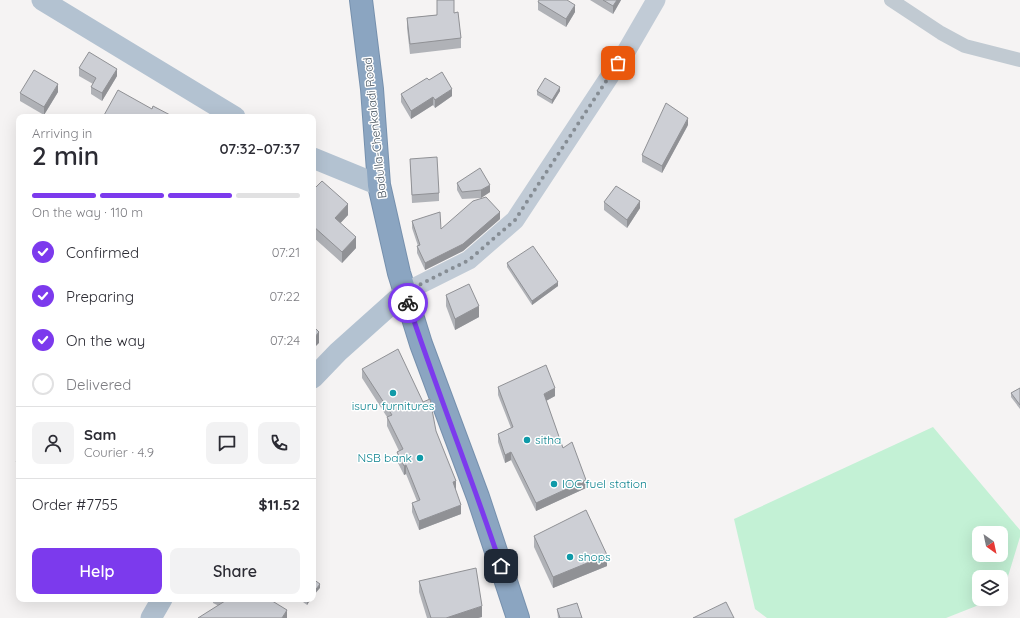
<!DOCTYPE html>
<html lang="en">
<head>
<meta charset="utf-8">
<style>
	:root { --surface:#fff; --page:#f2f2f3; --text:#2b2b33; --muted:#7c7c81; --line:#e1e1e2; --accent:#7c3aed }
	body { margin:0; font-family:Quicksand,sans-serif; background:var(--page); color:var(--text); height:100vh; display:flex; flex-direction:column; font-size:15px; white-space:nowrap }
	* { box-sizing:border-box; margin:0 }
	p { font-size:13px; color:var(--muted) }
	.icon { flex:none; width:22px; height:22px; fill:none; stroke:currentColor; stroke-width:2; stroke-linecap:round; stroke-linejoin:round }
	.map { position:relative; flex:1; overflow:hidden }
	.drawer { position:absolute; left:16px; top:114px; width:300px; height:488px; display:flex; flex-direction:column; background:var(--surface); border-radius:8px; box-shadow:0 4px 16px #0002 }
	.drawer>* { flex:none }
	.needle { width:26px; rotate:147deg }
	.tools { position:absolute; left:972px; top:526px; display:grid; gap:8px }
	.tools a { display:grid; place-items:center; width:36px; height:36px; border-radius:8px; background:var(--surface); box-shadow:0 4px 16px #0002; font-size:20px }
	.pin { position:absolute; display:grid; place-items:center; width:34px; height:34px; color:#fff; margin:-17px; border-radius:8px; box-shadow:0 2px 6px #0006 }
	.courier { position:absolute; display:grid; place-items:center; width:40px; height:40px; margin:-20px; border:3px solid #7c3aed; border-radius:50%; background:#fff; color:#222; box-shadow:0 1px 5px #0007 }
	.head em { font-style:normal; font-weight:600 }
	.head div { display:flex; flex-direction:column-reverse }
	.head { display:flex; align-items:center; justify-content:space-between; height:68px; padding:0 16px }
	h1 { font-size:26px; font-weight:600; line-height:30px }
	.bar { display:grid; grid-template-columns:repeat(4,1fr); gap:6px 4px; align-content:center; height:48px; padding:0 16px }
	.bar i { height:5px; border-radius:3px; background:var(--line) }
	.bar .active { background:var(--accent) }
	.bar p { grid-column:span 4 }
	.line { display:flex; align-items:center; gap:10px; padding:0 16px; border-top:1px solid var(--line) }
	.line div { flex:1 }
	.round { display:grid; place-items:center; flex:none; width:42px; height:42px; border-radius:8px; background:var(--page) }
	ol { padding:0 16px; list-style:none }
	li { display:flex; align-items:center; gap:12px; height:44px }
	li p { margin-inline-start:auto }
	li .icon { padding:4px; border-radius:50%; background:var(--accent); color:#fff; stroke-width:4 }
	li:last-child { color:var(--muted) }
	li i { width:22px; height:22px; border:2px solid var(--line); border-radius:50% }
	.cta { display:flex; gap:8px; margin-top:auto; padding:8px 16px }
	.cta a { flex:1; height:46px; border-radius:8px; background:var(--accent); color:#fff; font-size:16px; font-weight:600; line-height:46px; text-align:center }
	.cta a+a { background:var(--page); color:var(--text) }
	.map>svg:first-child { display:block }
</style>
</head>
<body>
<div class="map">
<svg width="1020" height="618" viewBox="0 0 1020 618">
	<rect width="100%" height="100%" fill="#f5f3f3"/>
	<!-- park -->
	<path fill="#c3f1d5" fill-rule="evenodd" d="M933 427 1020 530V537L1002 596H1001V577H979V599H994L946 618H767L755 609 734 519ZM979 533H1001V555H979Z"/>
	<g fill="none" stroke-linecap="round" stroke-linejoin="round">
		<!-- highway casing -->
		<g stroke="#7690ad" stroke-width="24">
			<polyline id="highway" points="361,0 372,89 379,185 399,273 421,344 478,497 518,618"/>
		</g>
		<!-- street -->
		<polyline stroke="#c1cad2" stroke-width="14" points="891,0 941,33 965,46 1020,60"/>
		<!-- secondary -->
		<polyline stroke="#c1cbd6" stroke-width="19" points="405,292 469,260 515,220 627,50 656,0"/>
		<!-- primary -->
		<g stroke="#b3c2d1" stroke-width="21">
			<polyline points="42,0 235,117"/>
			<polyline points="313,158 379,185"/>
			<polyline points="313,378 338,352 405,292"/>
			<polyline points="151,618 162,599"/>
		</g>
		<!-- highway -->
		<use href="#highway" stroke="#8ba5c1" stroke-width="22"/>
	</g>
	<!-- wall -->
	<g fill="#b0b2b7">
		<polygon points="590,0 621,0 613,14"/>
		<polygon points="538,2 575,12 566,27 538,10"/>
		<polygon points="454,13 461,38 461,48 410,54 407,28 407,18"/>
		<polygon points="79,68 117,76 102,101 91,94 91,87 93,84 79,76"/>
		<polygon points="429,80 452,96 435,108 433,105 411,119 401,102 401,94"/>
		<polygon points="537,91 560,91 552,104 537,95"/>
		<polygon points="58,92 44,115 20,101 20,93"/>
		<polygon points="688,125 662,173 642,162 642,155"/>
		<polygon points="410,159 439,193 439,201 412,203"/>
		<polygon points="457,183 490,192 481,198 462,199 457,190"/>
		<polygon points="313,188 348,215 340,223 356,248 342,263 313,237"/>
		<polygon points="604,202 640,208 627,228 604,210"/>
		<polygon points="500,219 463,251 425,270 417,253 417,246 418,246 412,228 412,221 441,229"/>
		<polygon points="507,263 558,286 532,305 507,267"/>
		<polygon points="446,295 479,317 455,330 446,306"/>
		<polygon points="362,369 436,431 456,489 455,490 461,514 419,530 412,512 412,503 417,501 406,474 404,475 397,461 397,452 399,451 387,426 387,417 362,378"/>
		<polygon points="498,387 555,396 546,401 563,448 586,488 536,511 511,460 505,463 498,442 498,434 511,428 498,395"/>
		<polygon points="1020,388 1020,409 1011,397 1011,393"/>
		<polygon points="19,458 19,472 16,468 16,461"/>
		<polygon points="534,536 607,566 553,588 534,547"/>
		<polygon points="419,581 482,617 478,618 427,618 419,592"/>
		<polygon points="213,599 269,599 287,618 217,605 213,603"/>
		<polygon points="299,599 311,599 307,605"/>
		<polygon points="557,609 582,618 558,618"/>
	</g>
	<!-- shaded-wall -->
	<g fill="#909195">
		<polygon points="617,0 621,0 613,14 613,6"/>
		<polygon points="575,5 575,12 566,27 566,19"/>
		<polygon points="117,69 117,76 102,101 102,93"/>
		<polygon points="58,84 58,92 44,115 44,107"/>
		<polygon points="560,87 560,91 552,104 552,100"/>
		<polygon points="452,89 452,96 435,108 435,100"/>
		<polygon points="433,97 433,105 411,119 411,111"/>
		<polygon points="688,118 688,125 662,173 662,166"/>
		<polygon points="490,185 490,192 481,198 481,190"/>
		<polygon points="640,201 640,208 627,228 627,220"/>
		<polygon points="348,204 348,215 335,229 335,218"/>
		<polygon points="500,212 500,219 463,251 425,270 425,263"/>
		<polygon points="356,237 356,248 342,263 342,252"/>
		<polygon points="558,282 558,286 532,305 532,301"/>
		<polygon points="479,306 479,317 455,330 455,319"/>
		<polygon points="319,332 319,343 313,349 313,339"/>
		<polygon points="555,388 555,396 544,402 544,394"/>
		<polygon points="511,452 511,460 505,463 505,455"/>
		<polygon points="406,465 406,474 404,475 404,466"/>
		<polygon points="586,480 586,488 536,511 536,503"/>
		<polygon points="456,481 456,489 453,491 453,482"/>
		<polygon points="461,505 461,514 419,530 419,521"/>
		<polygon points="607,555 607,566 553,588 553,577"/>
		<polygon points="320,584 320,588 313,596 313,593"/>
		<polygon points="308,599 311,599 307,605 307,601"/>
		<polygon points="482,606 482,617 478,618 446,618"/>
		<polygon points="287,610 287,618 282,618"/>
	</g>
	<!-- building -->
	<g fill="#cdcfd5" stroke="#909195">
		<polygon points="437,0 454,0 454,13 458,12 461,38 410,44 407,18 437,15"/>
		<polygon points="539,0 567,0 575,5 566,19 538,2"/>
		<polygon points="603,0 617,0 613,6"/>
		<polygon points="89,52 117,69 102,93 91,87 96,78 79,68"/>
		<polygon points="34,70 58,84 44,107 20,93"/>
		<polygon points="442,72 452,89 435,100 433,97 411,111 401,94 427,78 429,80"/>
		<polygon points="545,78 560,87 552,100 537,91"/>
		<polygon points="118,90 152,109 153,106 172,116 172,117 103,117"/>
		<polygon points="666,103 688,118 662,166 642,155"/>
		<polygon points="437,157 439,193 412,195 410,159"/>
		<polygon points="480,168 490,185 481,190 462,192 457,183"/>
		<polygon points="322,181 348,204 335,218 356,237 342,252 313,226 313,188 314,189"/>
		<polygon points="616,186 640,201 627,220 604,202"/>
		<polygon points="486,197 500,212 463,244 425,263 417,246 420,245 412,221 440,212 441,229 473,201"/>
		<polygon points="533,246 558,282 532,301 507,263"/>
		<polygon points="469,284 479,306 455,319 446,295"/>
		<polygon points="313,326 319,332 313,339"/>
		<polygon points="398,349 423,402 430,399 436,431 456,481 453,482 461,505 419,521 412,503 420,500 406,465 404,466 397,452 403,449 387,417 392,415 362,369"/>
		<polygon points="546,365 555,388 544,394 563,448 572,442 586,480 536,503 511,452 505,455 498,434 513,427 498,387"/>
		<polygon points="1020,388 1020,405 1011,393"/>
		<polygon points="19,458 19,465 16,461"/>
		<polygon points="586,510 607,555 553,577 534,536"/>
		<polygon points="476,568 482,606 446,618 431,618 419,581"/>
		<polygon points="313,579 320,584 313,593"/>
		<polygon points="222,599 269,599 287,610 282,618 198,618 225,601"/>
		<polygon points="726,602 734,618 693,618"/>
		<polygon points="577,603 582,618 560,618 557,609"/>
	</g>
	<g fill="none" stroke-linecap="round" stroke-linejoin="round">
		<!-- done -->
		<polyline stroke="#868d94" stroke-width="4" stroke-dasharray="0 7.2" points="408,303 405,292 469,260 515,220 618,63"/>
		<!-- route -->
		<path stroke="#7c3aed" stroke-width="5" d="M408 303C437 391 472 478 501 566"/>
	</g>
	<!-- markers -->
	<g fill="#0f9aa8" stroke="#fff" stroke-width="1.5">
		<circle cx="393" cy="393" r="4"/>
		<circle cx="527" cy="440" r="4"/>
		<circle cx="420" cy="458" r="4"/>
		<circle cx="554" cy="484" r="4"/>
		<circle cx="570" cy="557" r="4"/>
	</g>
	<g text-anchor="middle" stroke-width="3" stroke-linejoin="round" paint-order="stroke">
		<!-- street labels -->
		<g font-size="12" fill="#4a5661" stroke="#fff">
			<text transform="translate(375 128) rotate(-96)" y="4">Badulla-Chenkaladi Road</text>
		</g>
		<!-- culture labels -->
		<g font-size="12" fill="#0d838f" stroke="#fff" text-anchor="start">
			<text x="393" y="410" text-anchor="middle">isuru furnitures</text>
			<text x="535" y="444">sitha</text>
			<text x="412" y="462" text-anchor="end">NSB bank</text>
			<text x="562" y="488">IOC fuel station</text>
			<text x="578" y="561">shops</text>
		</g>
	</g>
</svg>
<div class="tools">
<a><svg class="needle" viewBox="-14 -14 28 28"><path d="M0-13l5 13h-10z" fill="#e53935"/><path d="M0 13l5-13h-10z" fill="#7c7c81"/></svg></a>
<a><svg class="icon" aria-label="layers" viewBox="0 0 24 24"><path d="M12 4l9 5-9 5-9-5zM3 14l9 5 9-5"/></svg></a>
</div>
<div class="pin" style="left:618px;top:63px;background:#ea580c"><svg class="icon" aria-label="bag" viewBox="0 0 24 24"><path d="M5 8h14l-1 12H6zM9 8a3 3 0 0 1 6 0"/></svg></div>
<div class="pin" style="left:501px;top:566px;background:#1f2937"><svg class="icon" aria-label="home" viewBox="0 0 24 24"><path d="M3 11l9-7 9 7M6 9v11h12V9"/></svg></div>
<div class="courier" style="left:408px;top:303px"><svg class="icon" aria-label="bike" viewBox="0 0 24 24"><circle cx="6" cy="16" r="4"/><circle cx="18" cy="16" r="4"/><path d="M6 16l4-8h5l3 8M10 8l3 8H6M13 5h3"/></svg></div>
<section class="drawer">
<div class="head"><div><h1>2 min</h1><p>Arriving in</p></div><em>07:32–07:37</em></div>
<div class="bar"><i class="active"></i><i class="active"></i><i class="active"></i><i></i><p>On the way · 110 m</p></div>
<ol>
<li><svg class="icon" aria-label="check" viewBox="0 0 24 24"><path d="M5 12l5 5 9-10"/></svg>Confirmed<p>07:21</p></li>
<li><svg class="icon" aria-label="check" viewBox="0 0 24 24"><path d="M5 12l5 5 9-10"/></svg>Preparing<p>07:22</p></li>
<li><svg class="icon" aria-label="check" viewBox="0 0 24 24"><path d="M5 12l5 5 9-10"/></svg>On the way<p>07:24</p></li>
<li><i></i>Delivered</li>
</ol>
<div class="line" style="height:72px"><a class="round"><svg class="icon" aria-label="person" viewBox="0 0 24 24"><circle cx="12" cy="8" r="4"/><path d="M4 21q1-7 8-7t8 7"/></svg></a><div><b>Sam</b><p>Courier · 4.9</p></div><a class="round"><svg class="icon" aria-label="chat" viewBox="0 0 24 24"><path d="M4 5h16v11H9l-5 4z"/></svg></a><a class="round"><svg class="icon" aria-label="phone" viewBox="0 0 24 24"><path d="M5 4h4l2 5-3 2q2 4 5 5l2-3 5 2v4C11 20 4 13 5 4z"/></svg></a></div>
<div class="line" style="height:52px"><div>Order #7755</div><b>$11.52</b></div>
<div class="cta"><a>Help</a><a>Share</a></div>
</section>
</div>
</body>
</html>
